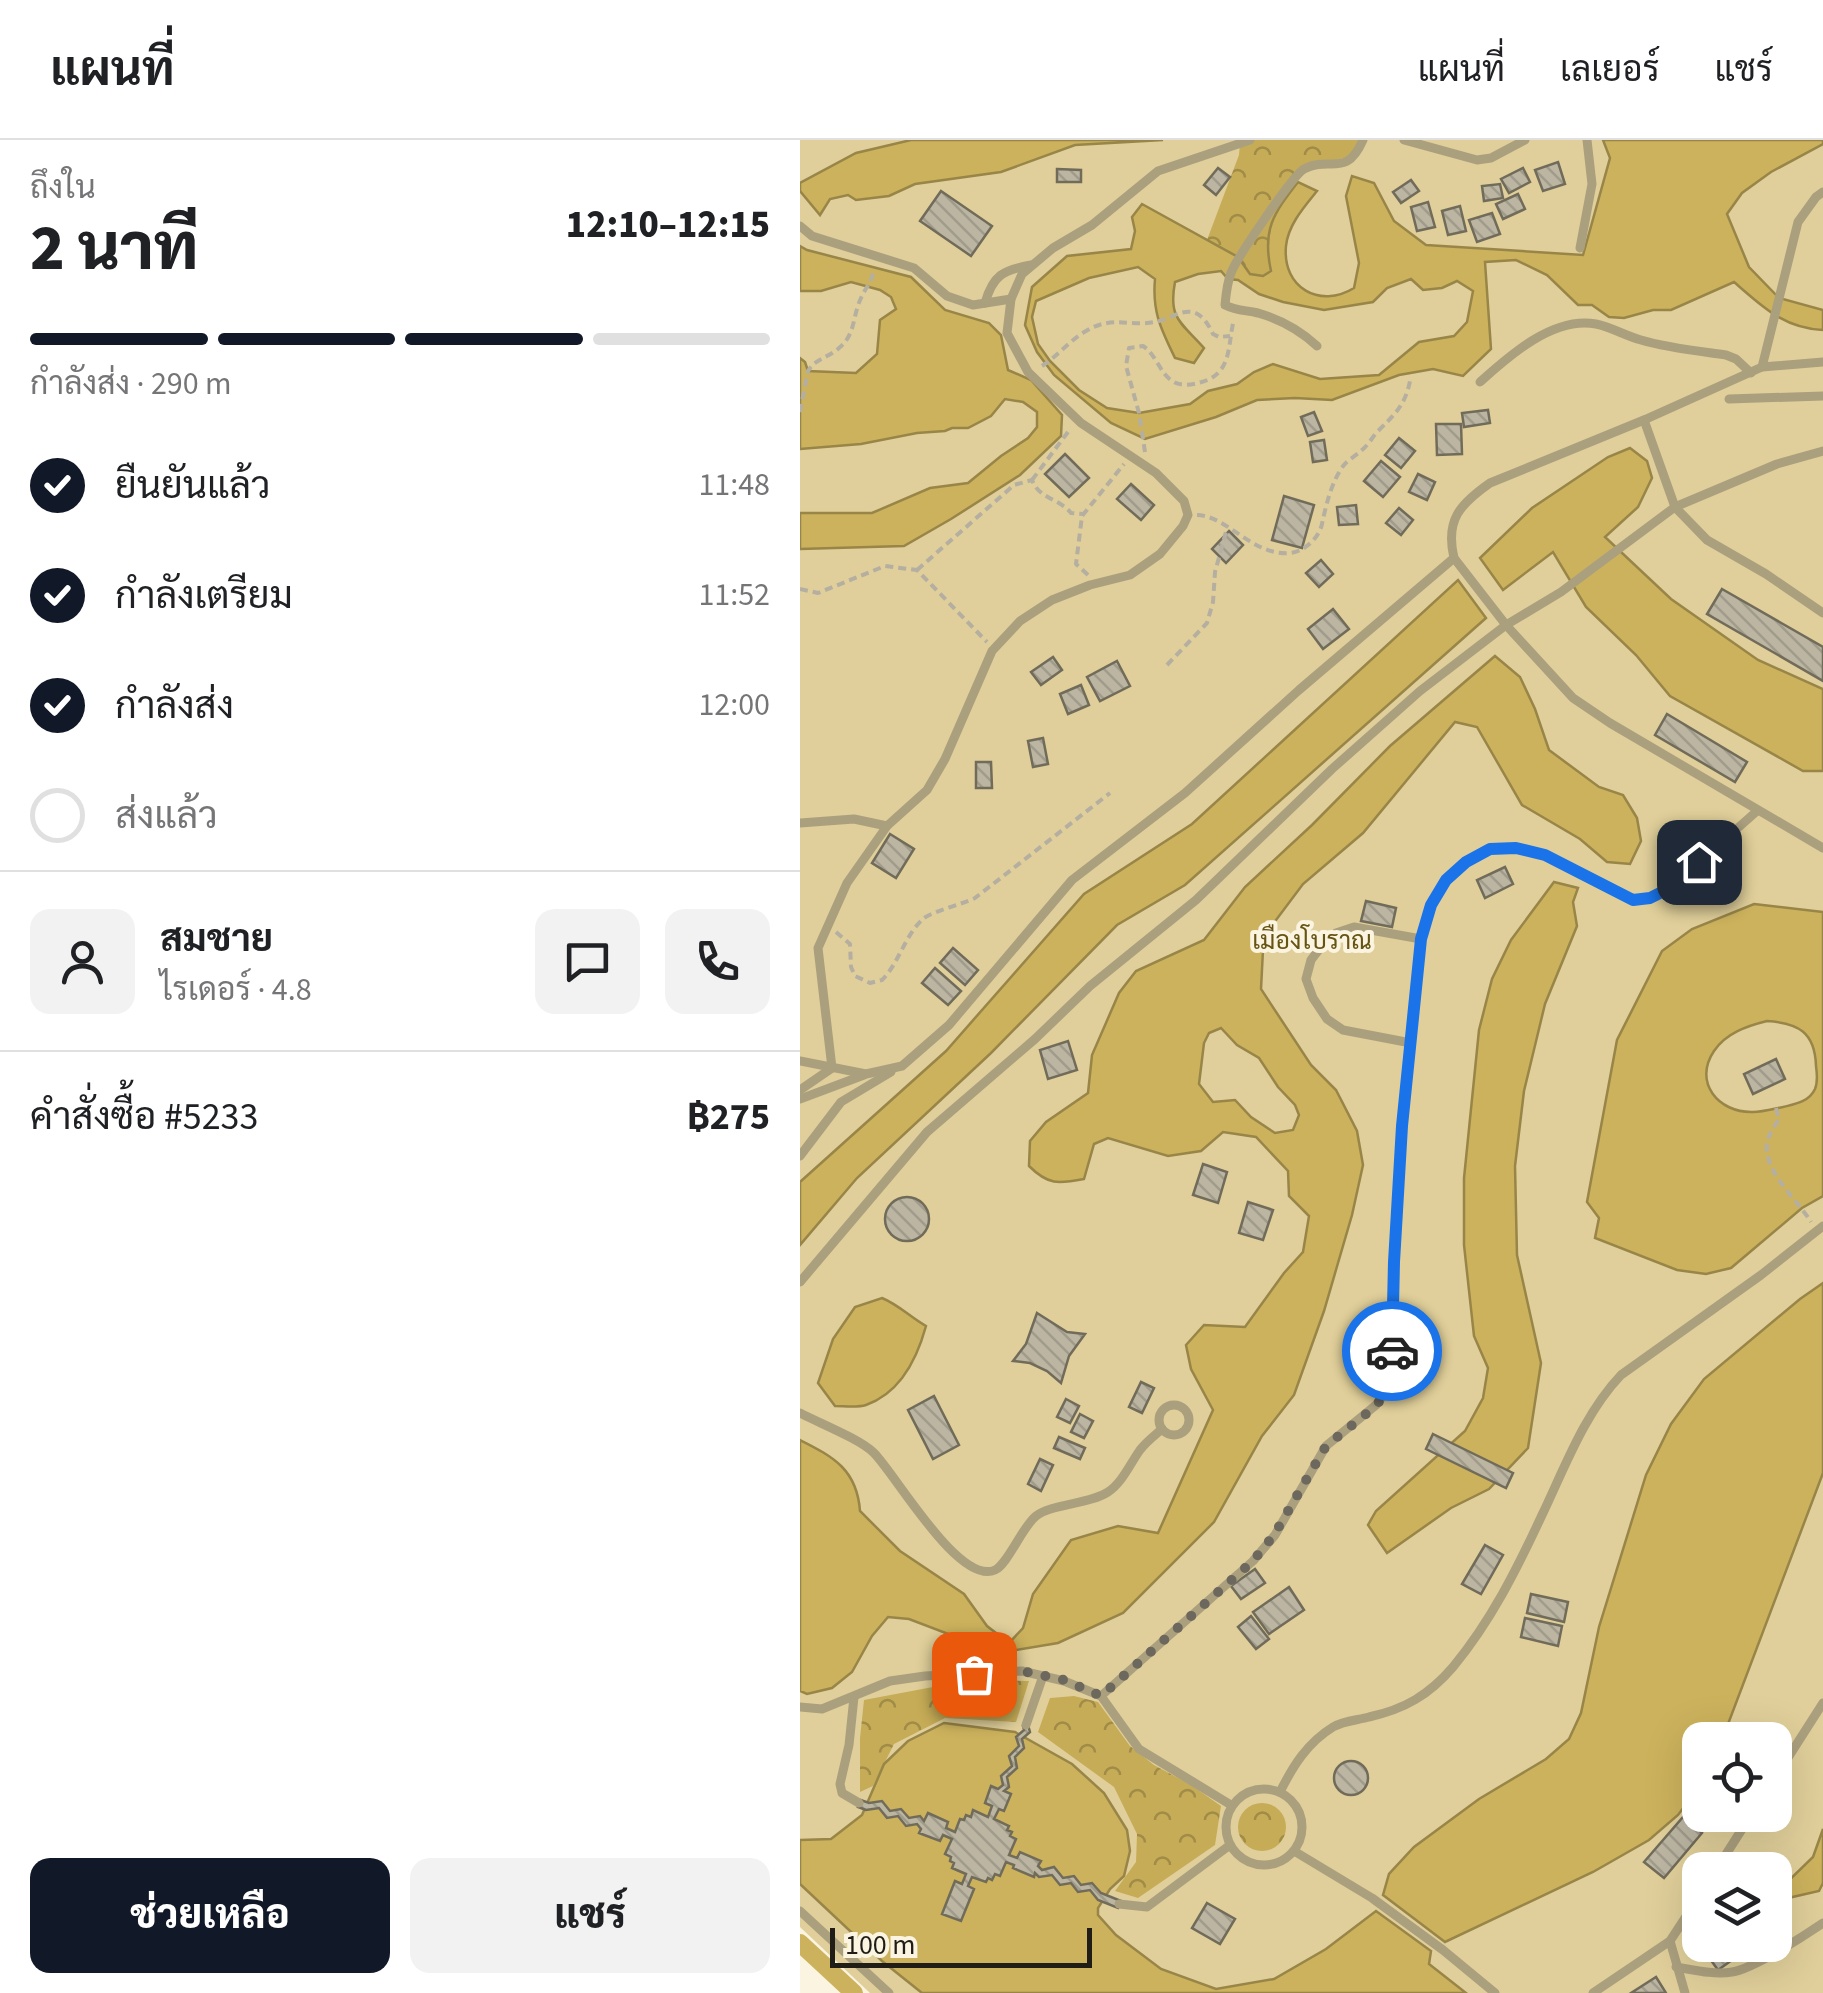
<!DOCTYPE html>
<html lang="th">
<head>
<meta charset="utf-8">
<style>
	:root { --surface:#fff; --page:#f2f2f2; --text:#202124; --muted:#757577; --line:#e0e0e0; --accent:#111827 }
	body { margin:0; font-family:"Source Sans 3",Sarabun,sans-serif; background:var(--page); color:var(--text); height:100vh; display:flex; flex-direction:column; font-size:38px; white-space:nowrap }
	* { box-sizing:border-box; margin:0 }
	p { font-size:32px; color:var(--muted) }
	.icon { flex:none; width:55px; height:55px; fill:none; stroke:currentColor; stroke-width:2; stroke-linecap:round; stroke-linejoin:round }
	.map { position:relative; flex:1; overflow:hidden }
	.drawer { display:flex; flex-direction:column; background:var(--surface); width:800px }
	.drawer>* { flex:none }
	.controls { position:absolute; left:882px; top:1582px; display:grid; gap:20px }
	.controls a { display:grid; place-items:center; width:110px; height:110px; border-radius:20px; background:var(--surface); box-shadow:0 10px 40px #0002; font-size:50px }
	.scale { position:absolute; left:30px; bottom:25px; width:262px; box-sizing:border-box; padding-left:10px; border:5px solid #201d16; border-top:0; font-size:28px; line-height:35px; white-space:nowrap; color:#201d16; -webkit-text-stroke:8px #faf4e0; paint-order:stroke }
	.pin { position:absolute; display:grid; place-items:center; width:85px; height:85px; color:#fff; margin:-42px; border-radius:20px; box-shadow:0 5px 15px #0006 }
	.courier { position:absolute; display:grid; place-items:center; width:100px; height:100px; margin:-50px; border:8px solid #1a73e8; border-radius:50%; background:#fff; color:#222; box-shadow:0 2px 12px #0007 }
	.summary em { font-style:normal; font-weight:800 }
	.summary div { display:flex; flex-direction:column-reverse }
	.summary { display:flex; align-items:center; justify-content:space-between; height:170px; padding:0 30px }
	h1 { font-size:65px; font-weight:800; line-height:75px }
	.bar { display:grid; grid-template-columns:repeat(4,1fr); gap:15px 10px; align-content:center; height:120px; padding:0 30px }
	.bar i { height:12px; border-radius:8px; background:var(--line) }
	.bar .active { background:var(--accent) }
	.bar p { grid-column:span 4 }
	.line { display:flex; align-items:center; gap:25px; padding:0 30px; border-top:2px solid var(--line) }
	.line div { flex:1 }
	.round { display:grid; place-items:center; flex:none; width:105px; height:105px; border-radius:20px; background:var(--page) }
	ol { padding:0 30px; list-style:none }
	li { display:flex; align-items:center; gap:30px; height:110px }
	li p { margin-inline-start:auto }
	li .icon { padding:10px; border-radius:50%; background:var(--accent); color:#fff; stroke-width:4 }
	li:last-child { color:var(--muted) }
	li i { width:55px; height:55px; border:5px solid var(--line); border-radius:50% }
	.cta { display:flex; gap:20px; margin-top:auto; padding:20px 30px }
	.cta a { flex:1; height:115px; border-radius:20px; background:var(--accent); color:#fff; font-size:40px; font-weight:800; line-height:115px; text-align:center }
	.cta a+a { background:var(--page); color:var(--text) }
	header { display:flex; align-items:center; gap:60px; box-sizing:border-box; height:140px; padding:0 50px; background:var(--surface); border-bottom:2px solid var(--line) }
	header strong { font-size:48px }
	nav { display:flex; gap:55px; margin-inline-start:auto; font-size:35px }
	main { display:flex; flex:1; min-height:0 }
	.map>svg:first-child { display:block }
</style>
</head>
<body>
<header>
<strong>แผนที่</strong>
<nav><a>แผนที่</a><a>เลเยอร์</a><a>แชร์</a></nav>
</header>
<main>
<section class="drawer">
<div class="summary"><div><h1>2 นาที</h1><p>ถึงใน</p></div><em>12:10–12:15</em></div>
<div class="bar"><i class="active"></i><i class="active"></i><i class="active"></i><i></i><p>กำลังส่ง · 290 m</p></div>
<ol>
<li><svg class="icon" aria-label="check" viewBox="0 0 24 24"><path d="M5 12l5 5 9-10"/></svg>ยืนยันแล้ว<p>11:48</p></li>
<li><svg class="icon" aria-label="check" viewBox="0 0 24 24"><path d="M5 12l5 5 9-10"/></svg>กำลังเตรียม<p>11:52</p></li>
<li><svg class="icon" aria-label="check" viewBox="0 0 24 24"><path d="M5 12l5 5 9-10"/></svg>กำลังส่ง<p>12:00</p></li>
<li><i></i>ส่งแล้ว</li>
</ol>
<div class="line" style="height:180px"><a class="round"><svg class="icon" aria-label="person" viewBox="0 0 24 24"><circle cx="12" cy="8" r="4"/><path d="M4 21q1-7 8-7t8 7"/></svg></a><div><b>สมชาย</b><p>ไรเดอร์ · 4.8</p></div><a class="round"><svg class="icon" aria-label="chat" viewBox="0 0 24 24"><path d="M4 5h16v11H9l-5 4z"/></svg></a><a class="round"><svg class="icon" aria-label="phone" viewBox="0 0 24 24"><path d="M5 4h4l2 5-3 2q2 4 5 5l2-3 5 2v4C11 20 4 13 5 4z"/></svg></a></div>
<div class="line" style="height:130px"><div>คำสั่งซื้อ #5233</div><b>฿275</b></div>
<div class="cta"><a>ช่วยเหลือ</a><a>แชร์</a></div>
</section>
<div class="map">
<svg width="1023" height="1853" viewBox="0 0 1023 1853">
	<defs>
		<pattern id="forest-crowns" width="20" height="18" patternUnits="userSpaceOnUse" patternTransform="scale(2.5)"><rect width="20" height="18" fill="#c6ac57"/><path d="M2 6a3 3 0 1 1 6 0M12 15a3 3 0 1 1 6 0" fill="none" stroke="#a08b47"/></pattern>
		<pattern id="building-back-hatch" width="6" height="6" patternUnits="userSpaceOnUse" patternTransform="scale(2.5)"><rect width="6" height="6" fill="#bbb5a2"/><path d="M-1 5l2 2M0 0l6 6M5-1l2 2" fill="none" stroke="#a09b8b"/></pattern>
	</defs>
	<rect width="100%" height="100%" fill="#faf4e0"/>
	<!-- green -->
	<path fill="#e0cf9a" fill-rule="evenodd" d="M0 0H1023V1853H70L0 1787ZM900 1600H975V1675H900ZM900 1730H975V1805H900Z"/>
	<!-- forest -->
	<g fill="url(#forest-crowns)">
		<path d="M450 0H563L557 15 507 27 495 36 498 42C472 75 462 88 472 131L463 136 450 134 438 117 407 100 439 15 440 3Z"/>
		<polygon points="170,1540 229,1541 216,1582 145,1578 94,1604 73,1646 60,1652 60,1598 64,1560"/>
		<polygon points="274,1556 298,1562 330,1606 354,1625 391,1645 421,1666 415,1705 338,1758 315,1751 336,1722 337,1694 314,1647 238,1592 250,1558"/>
		<circle cx="462" cy="1687" r="24"/>
	</g>
	<!-- water -->
	<g fill="#ccb25d" stroke="#988548" stroke-width="2.5" fill-rule="evenodd">
		<polygon points="111,0 363,0 275,5 201,32 115,44 89,56 56,60 48,55 30,59 20,75 0,51 0,43 56,13"/>
		<path d="M803 0H1023V4L971 32 942 53 927 74 949 127 979 158 1023 170V190C983 188 962 166 934 142L871 170H853L824 178 809 177 792 165H778L747 135 716 120 685 122 691 209 663 236 633 229 599 235 532 260 495 258 457 260 416 277 345 299 311 283 254 235 237 212 225 185 232 147 267 116 331 109 335 91 332 77 342 64 438 117 450 134 463 136 471 131C462 90 473 74 498 42L517 51C504 67 488 85 486 106 482 148 520 169 554 148L559 123 546 56 552 36 574 43 594 81 626 105 783 115 810 18ZM338 127 355 139C352 172 361 189 375 218L394 223 404 208C381 182 368 179 375 142L398 134 421 131 428 139 438 140 459 154 483 162 524 170 573 162 587 148 611 139 623 150 642 148 657 141 673 151 667 182 654 196 619 202 579 235 520 239 473 224 454 232 437 244 408 251 390 264 339 273 307 268 279 250 250 221 238 204 232 177 236 161 289 138Z"/>
		<polygon points="0,106 7,110 111,137 145,170 189,183 201,195 208,230 231,240 262,275 261,296 220,335 151,379 104,406 0,409 0,373 72,373 130,348 168,343 201,316 228,298 237,287 237,272 223,262 205,259 191,276 168,288 152,288 145,291 117,293 61,304 0,309 0,218 5,222 8,231 56,233 77,214 80,180 96,169 91,157 80,150 51,142 21,151 0,151"/>
		<polygon points="830,308 847,321 852,338 838,367 805,397 871,459 958,520 1023,549 1023,631 1003,631 870,556 836,515 786,467 753,412 703,450 680,418 732,368 808,317"/>
		<polygon points="658,440 686,478 385,745 317,785 191,913 57,1038 0,1105 0,1042 146,911 284,754 392,684"/>
		<path d="M695 516 720 537 735 569 749 610 799 647 823 655 837 678 841 701 830 724 807 722 780 699 722 665 677 587 655 582 563 693 503 744 473 784 463 810 461 849 511 925 536 950 557 991 563 1025 552 1075 524 1171 494 1255 462 1296 414 1382 323 1473 258 1503 198 1513 109 1479 88 1477 72 1496 52 1532 32 1548 7 1554 0 1551V1300C34 1317 57 1330 60 1371L100 1411 164 1454 187 1486 209 1503 223 1488 233 1454 271 1400 318 1386 358 1393 413 1270 391 1229 386 1205 404 1185 445 1187 484 1133 503 1112 509 1076 489 1056 488 1031 456 997 423 992 401 1011 368 1016 308 998 294 1004 284 1039C258 1044 248 1045 229 1026L230 1001 246 982 288 953 292 915 319 853 336 831 404 800 445 747 512 685 590 606ZM421 888 437 905 459 918 478 947 495 965 499 975 493 990 475 993 451 977 435 960 413 962 399 944 404 903 409 893Z"/>
		<polygon points="754,742 778,748 773,762 777,786 745,864 724,951 715,1026 717,1115 741,1223 728,1308 689,1349 651,1368 587,1413 568,1385 576,1371 665,1291 683,1258 688,1228 674,1196 664,1105 664,1038 679,890 692,839 711,800"/>
		<path d="M954 764 1023 772V1056L1002 1068 931 1128 906 1134 877 1130 795 1098 799 1078 787 1062 817 900 862 811 892 789ZM967 881C998 883 1015 892 1016 926 1017 933 1018 942 1015 949 1009 962 995 964 983 967 973 969 962 972 953 972 918 973 893 942 914 911 926 893 947 886 967 881Z"/>
		<polygon points="1023,1143 1023,1333 922,1600 900,1600 900,1646 878,1675 849,1700 793,1732 645,1802 583,1755 589,1734 614,1707 679,1659 746,1619 769,1599 781,1573 799,1487 846,1335 871,1284 904,1239 1000,1159"/>
		<path d="M82 1158C99 1165 110 1177 126 1186 117 1219 100 1253 66 1265 57 1268 44 1266 35 1266L18 1243 33 1199 55 1167Z"/>
		<polygon points="144,1583 215,1592 272,1624 304,1653 327,1690 330,1711 324,1736 310,1749 298,1768 298,1775 316,1795 361,1829 416,1849 474,1839 526,1809 576,1771 631,1811 629,1824 666,1853 122,1853 82,1821 0,1744 0,1700 31,1699 62,1675 84,1624 108,1601"/>
		<polygon points="1023,1689 1023,1743 1019,1751 988,1758 980,1749 1013,1717"/>
	</g>
	<g fill="none" stroke-linecap="round" stroke-linejoin="round">
		<!-- canal -->
		<polyline stroke="#ccb25d" stroke-width="18" points="0,1803 54,1853"/>
	</g>
	<!-- building -->
	<g fill="url(#building-back-hatch)" stroke="#716c5a" stroke-width="2.5">
		<polygon points="758,22 765,44 743,51 735,30"/>
		<polygon points="418,28 430,37 416,55 404,45"/>
		<polygon points="723,28 730,42 709,53 701,39"/>
		<polygon points="257,29 281,30 281,42 257,42"/>
		<polygon points="611,40 619,51 601,63 593,52"/>
		<polygon points="700,44 703,58 684,61 682,46"/>
		<polygon points="141,51 192,86 171,116 120,81"/>
		<polygon points="718,54 725,69 703,79 696,64"/>
		<polygon points="628,62 635,87 617,91 611,67"/>
		<polygon points="660,66 666,91 648,95 642,71"/>
		<polygon points="692,73 700,94 677,102 669,80"/>
		<polygon points="688,270 690,283 664,287 662,273"/>
		<polygon points="514,272 522,291 508,296 501,277"/>
		<polygon points="636,284 661,284 662,314 637,315"/>
		<polygon points="599,298 615,311 601,328 585,315"/>
		<polygon points="524,300 527,320 513,322 510,302"/>
		<polygon points="265,314 289,338 269,357 245,334"/>
		<polygon points="581,321 600,337 583,357 564,341"/>
		<polygon points="618,334 635,342 627,360 609,352"/>
		<polygon points="331,344 354,365 341,380 317,359"/>
		<polygon points="484,356 514,365 502,408 472,400"/>
		<polygon points="556,365 558,384 539,385 537,367"/>
		<polygon points="599,368 613,380 601,395 586,383"/>
		<polygon points="429,391 443,405 426,423 412,409"/>
		<polygon points="521,420 533,434 519,447 506,433"/>
		<polygon points="922,449 1023,507 1023,541 907,474"/>
		<polygon points="533,469 549,489 523,509 508,489"/>
		<polygon points="253,517 262,530 241,545 231,532"/>
		<polygon points="317,521 330,546 300,561 287,537"/>
		<polygon points="281,545 289,565 268,574 260,554"/>
		<polygon points="867,574 947,622 935,642 855,595"/>
		<polygon points="243,598 248,624 233,627 228,601"/>
		<polygon points="176,622 191,622 192,648 176,648"/>
		<polygon points="90,694 114,709 96,738 72,723"/>
		<polygon points="705,727 713,744 685,758 677,740"/>
		<polygon points="566,761 596,768 592,787 561,781"/>
		<polygon points="153,808 178,830 165,845 140,823"/>
		<polygon points="135,828 161,851 148,865 122,843"/>
		<polygon points="268,901 277,930 248,939 240,910"/>
		<polygon points="976,919 985,939 953,954 944,934"/>
		<polygon points="403,1024 427,1032 418,1063 393,1055"/>
		<circle cx="107" cy="1079" r="22"/>
		<polygon points="448,1062 473,1070 463,1100 439,1093"/>
		<polygon points="237,1173 267,1192 285,1194 269,1216 261,1243 247,1231 230,1223 213,1221 226,1204"/>
		<polygon points="341,1242 354,1248 342,1273 329,1267"/>
		<polygon points="134,1256 159,1305 133,1319 108,1270"/>
		<polygon points="266,1259 279,1266 270,1283 257,1277"/>
		<polygon points="280,1274 293,1281 284,1298 271,1292"/>
		<polygon points="633,1294 713,1333 706,1348 626,1309"/>
		<polygon points="259,1297 285,1308 280,1319 254,1308"/>
		<polygon points="240,1319 253,1325 241,1351 228,1344"/>
		<polygon points="685,1405 703,1415 681,1454 662,1444"/>
		<polygon points="455,1429 465,1443 441,1459 431,1446"/>
		<polygon points="489,1447 504,1470 469,1494 453,1472"/>
		<polygon points="731,1454 768,1462 764,1482 727,1473"/>
		<polygon points="451,1476 469,1499 456,1509 438,1487"/>
		<polygon points="725,1478 762,1486 758,1506 721,1497"/>
		<polygon points="228,1585 230,1592 222,1599 224,1608 215,1617 217,1628 207,1637 209,1647 204,1651 211,1654 204,1671 199,1669 194,1679 209,1686 207,1690 212,1692 210,1696 216,1699 209,1715 217,1718 220,1712 241,1721 238,1726 242,1730 254,1727 263,1738 274,1736 281,1745 292,1743 301,1753 321,1761 318,1768 298,1760 290,1750 278,1752 271,1743 260,1745 252,1735 239,1737 235,1733 234,1737 213,1728 214,1725 206,1722 200,1736 195,1734 192,1740 188,1738 186,1742 172,1737 168,1746 174,1749 161,1781 142,1774 155,1741 162,1744 166,1734 152,1728 154,1723 150,1721 151,1717 145,1714 152,1699 143,1695 140,1701 119,1693 121,1689 117,1684 106,1686 98,1676 87,1678 79,1668 66,1670 58,1667 61,1660 69,1663 82,1661 90,1671 101,1669 109,1678 120,1676 124,1681 128,1673 148,1682 146,1688 155,1692 160,1679 164,1680 166,1675 171,1677 173,1670 188,1677 192,1666 185,1663 191,1646 198,1649 203,1645 201,1636 212,1626 209,1616 219,1606 216,1597 224,1590 223,1586"/>
		<circle cx="551" cy="1638" r="17"/>
		<polygon points="883,1677 902,1693 864,1738 844,1722"/>
		<polygon points="407,1763 435,1779 420,1804 392,1788"/>
		<polygon points="900,1805 953,1805 918,1830"/>
		<polygon points="856,1837 866,1853 831,1853"/>
	</g>
	<g fill="none" stroke-linecap="round" stroke-linejoin="round">
		<!-- path -->
		<g stroke="#b4afa0" stroke-width="4" stroke-dasharray="8 5" stroke-linecap="butt">
			<path d="M242 226C258 216 270 200 286 191 313 175 327 187 355 182 367 180 380 170 392 172 403 174 409 186 413 194L419 197 430 196"/>
			<path d="M0 272 8 231C16 218 28 218 39 208 56 194 52 177 61 158 66 147 71 143 74 130"/>
			<path d="M345 312 339 273 326 226 329 208 343 206C357 215 360 235 374 242 381 246 391 245 398 243 433 235 427 207 434 179"/>
			<polyline points="232,340 271,288"/>
			<path d="M397 375C428 376 452 416 490 413 504 412 519 398 522 384 526 365 532 340 544 325 549 319 557 315 562 310 568 305 572 298 577 292 594 275 605 266 610 241"/>
			<path d="M117 430 214 345 232 340C239 359 259 358 271 373L284 374"/>
			<polyline points="288,435 276,424 282,376 324,324"/>
			<polyline points="0,449 18,453 85,426 117,430 187,502"/>
			<polyline points="367,525 407,483 413,462 415,432 427,388"/>
			<path d="M36 792 50 804 51 827 55 836 70 843 82 840C99 823 105 795 123 779 130 772 163 764 175 758L310 653"/>
			<path d="M976 968 979 979C976 984 972 989 970 994 955 1025 996 1057 1011 1082"/>
		</g>
		<!-- service -->
		<g stroke="#aba07e" stroke-width="9">
			<polyline points="604,0 677,20 691,18 725,0"/>
			<polyline points="0,86 12,96 114,128 147,156 173,165 211,159"/>
			<polyline points="780,108 792,44 787,0"/>
			<path d="M185 163C193 135 203 130 231 125"/>
			<path d="M517 206C501 191 479 179 458 173 445 170 437 171 425 165 426 154 427 143 431 133 436 119 493 35 504 29 530 15 546 39 563 0"/>
			<polyline points="962,227 998,82 1016,57 1023,52"/>
			<path d="M680 242C709 216 753 176 796 184 811 187 826 196 841 200 868 208 898 211 926 215L936 219 951 233"/>
			<polyline points="929,259 1023,256"/>
			<polyline points="844,280 875,367 907,400 966,434 1023,473"/>
			<polyline points="654,418 706,485 773,558 810,583 1023,708"/>
			<polyline points="0,683 54,679 87,686"/>
			<polyline points="611,903 543,890 527,879 513,858 506,839 511,820 521,807 536,793 554,787 621,799"/>
			<path d="M0 921 66 934 102 926 149 885 272 740 385 653 499 550 654 418C645 380 660 364 690 343L844 280 962 227 1023 222"/>
			<polyline points="32,928 18,808 47,743 87,686 127,650 145,619 192,511 220,481 252,460 290,445 330,435 360,414 383,386 388,375 384,361 356,333 281,283 228,232 207,193 211,159 222,134 253,108 292,85 358,31 450,0"/>
			<polyline points="0,950 32,928"/>
			<polyline points="0,959 64,935"/>
			<polyline points="0,1016 41,962 91,932"/>
			<polyline points="0,1142 127,992 235,899 290,846 396,760 532,629 620,551 706,485 761,452 875,367 977,324 1023,311"/>
			<circle cx="374" cy="1280" r="15"/>
			<path d="M0 1273C19 1283 60 1299 74 1313 96 1335 159 1446 195 1430 208 1424 222 1387 236 1376 251 1364 290 1364 308 1352 322 1343 330 1324 340 1310 346 1302 354 1296 362 1289"/>
			<polyline points="301,1556 453,1421 475,1395 526,1306 576,1265 588,1249 592,1221 594,1122 602,986 621,799 631,765 646,739 666,722 690,709 716,708 745,715 833,760 849,758 870,748 957,671"/>
			<polyline points="54,1557 49,1605 40,1644 42,1653 59,1663"/>
			<polyline points="0,1567 22,1569 90,1541 125,1536 222,1531 264,1541 301,1556 339,1609 431,1665"/>
			<polyline points="226,1585 243,1536"/>
			<polyline points="975,1638 1023,1563"/>
			<circle cx="464" cy="1687" r="38"/>
			<path d="M480 1652C493 1626 507 1603 533 1587 543 1581 558 1580 569 1577 605 1569 629 1555 653 1527 691 1481 717 1429 742 1375 765 1327 784 1274 821 1235L961 1135 1023 1086"/>
			<polyline points="494,1711 572,1758 643,1810 695,1853"/>
			<polyline points="916,1730 951,1675"/>
			<polyline points="319,1764 347,1767 430,1705"/>
			<polyline points="0,1771 89,1853"/>
			<polyline points="870,1801 885,1853"/>
			<path d="M876 1827C894 1830 914 1835 932 1832 953 1829 1004 1796 1023 1783"/>
			<polyline points="793,1853 870,1801 900,1755"/>
		</g>
	</g>
	<g fill="none" stroke-linecap="round" stroke-linejoin="round">
		<!-- done -->
		<polyline stroke="#6c685d" stroke-width="10" stroke-dasharray="0 18" points="174,1534 222,1531 264,1540 301,1556 453,1421 474,1395 526,1306 576,1266 588,1249 592,1211"/>
		<!-- route -->
		<polyline stroke="#1a73e8" stroke-width="12" points="592,1211 594,1122 602,986 621,799 631,765 646,740 666,722 690,709 716,708 745,715 833,760 850,758 870,748 899,722"/>
	</g>
	<g text-anchor="middle" stroke-width="8" stroke-linejoin="round" paint-order="stroke">
		<!-- park labels -->
		<g font-size="25" fill="#665413" stroke="#faf4e0">
			<text x="512" y="809">เมืองโบราณ</text>
		</g>
	</g>
</svg>
<div class="controls">
<a><svg class="icon" aria-label="locate" viewBox="0 0 24 24"><circle cx="12" cy="12" r="6"/><path d="M12 2v4M12 18v4M2 12h4M18 12h4"/></svg></a>
<a><svg class="icon" aria-label="layers" viewBox="0 0 24 24"><path d="M12 4l9 5-9 5-9-5zM3 14l9 5 9-5"/></svg></a>
</div>
<div class="scale">100 m</div>
<div class="pin" style="left:174px;top:1534px;background:#ea580c"><svg class="icon" aria-label="bag" viewBox="0 0 24 24"><path d="M5 8h14l-1 12H6zM9 8a3 3 0 0 1 6 0"/></svg></div>
<div class="pin" style="left:899px;top:722px;background:#1f2937"><svg class="icon" aria-label="home" viewBox="0 0 24 24"><path d="M3 11l9-7 9 7M6 9v11h12V9"/></svg></div>
<div class="courier" style="left:592px;top:1211px"><svg class="icon" aria-label="car" viewBox="0 0 24 24"><path d="M5 17H2v-5l4-1 3-4h7l3 4 3 1v5h-3M9 17h6M6 11h13"/><circle cx="7" cy="17" r="2"/><circle cx="17" cy="17" r="2"/></svg></div>
</div>
</main>
</body>
</html>
